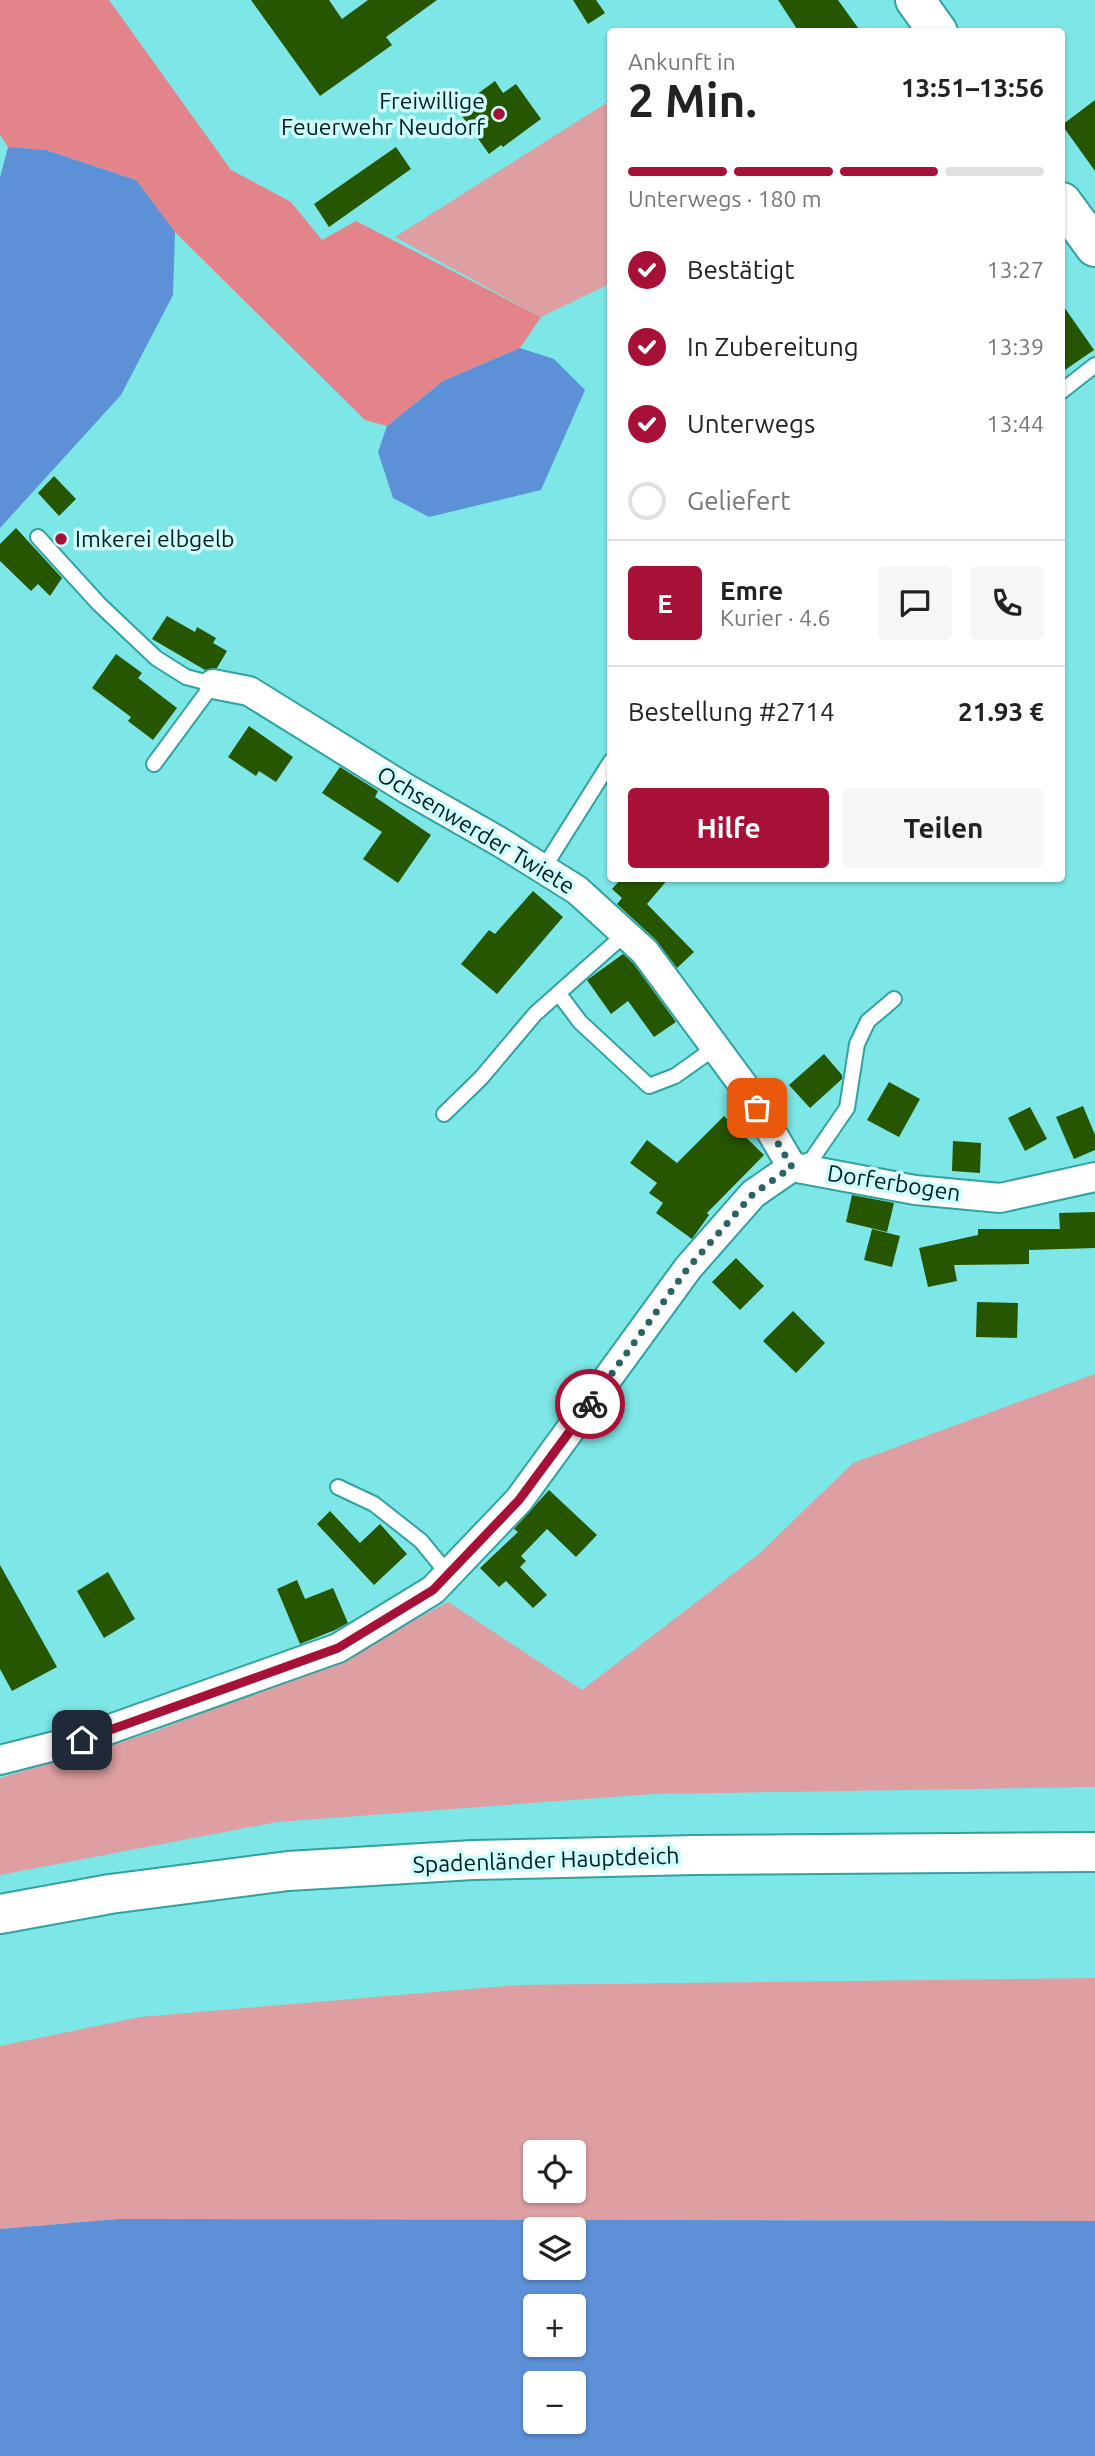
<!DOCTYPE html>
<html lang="de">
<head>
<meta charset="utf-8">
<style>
	:root { --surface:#fff; --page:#f6f6f6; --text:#222; --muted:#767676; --line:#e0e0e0; --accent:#a81137 }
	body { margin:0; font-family:Ubuntu,sans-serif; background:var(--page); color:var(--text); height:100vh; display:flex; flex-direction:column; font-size:26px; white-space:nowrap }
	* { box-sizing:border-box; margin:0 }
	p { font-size:23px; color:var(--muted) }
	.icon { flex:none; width:38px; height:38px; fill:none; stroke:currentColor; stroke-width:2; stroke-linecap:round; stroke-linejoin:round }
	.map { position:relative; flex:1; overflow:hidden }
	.sheet { position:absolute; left:607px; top:28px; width:458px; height:854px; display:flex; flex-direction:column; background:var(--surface); border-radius:7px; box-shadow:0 2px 5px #0004 }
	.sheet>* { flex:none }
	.controls { position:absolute; left:523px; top:2140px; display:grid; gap:14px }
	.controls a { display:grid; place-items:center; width:63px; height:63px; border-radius:7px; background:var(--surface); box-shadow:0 2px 5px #0004; font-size:35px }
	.pin { position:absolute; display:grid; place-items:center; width:60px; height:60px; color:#fff; margin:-30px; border-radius:14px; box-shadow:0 4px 10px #0006 }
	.courier { position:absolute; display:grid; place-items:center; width:70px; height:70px; margin:-35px; border:5px solid #a81137; border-radius:50%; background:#fff; color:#222; box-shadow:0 2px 9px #0007 }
	.overview em { font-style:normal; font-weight:600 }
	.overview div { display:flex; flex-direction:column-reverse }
	.overview { display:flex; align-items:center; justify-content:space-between; height:119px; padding:0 21px }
	h1 { font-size:46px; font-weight:600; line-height:52px }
	.bar { display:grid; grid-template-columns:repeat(4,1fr); gap:10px 7px; align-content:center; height:84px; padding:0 21px }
	.bar i { height:9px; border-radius:5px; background:var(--line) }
	.bar .current { background:var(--accent) }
	.bar p { grid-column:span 4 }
	.line { display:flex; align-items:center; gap:18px; padding:0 21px; border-top:2px solid var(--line) }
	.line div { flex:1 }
	.round { display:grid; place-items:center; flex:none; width:74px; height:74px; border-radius:7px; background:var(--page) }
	ol { padding:0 21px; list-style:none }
	li { display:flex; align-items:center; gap:21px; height:77px }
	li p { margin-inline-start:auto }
	li .icon { padding:7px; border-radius:50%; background:var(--accent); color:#fff; stroke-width:4 }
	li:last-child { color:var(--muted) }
	li i { width:38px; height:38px; border:4px solid var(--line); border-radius:50% }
	.button { display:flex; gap:14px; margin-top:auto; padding:14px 21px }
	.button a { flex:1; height:80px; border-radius:7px; background:var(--accent); color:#fff; font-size:28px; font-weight:600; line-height:80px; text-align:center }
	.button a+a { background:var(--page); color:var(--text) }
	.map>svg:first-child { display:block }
</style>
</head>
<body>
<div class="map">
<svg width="1095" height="2456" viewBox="0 0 1095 2456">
	<rect width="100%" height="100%" fill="#7de6e6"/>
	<!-- green -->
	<g fill="#dd9fa2" fill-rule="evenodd">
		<polygon points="611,100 611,283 541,317 395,237"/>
		<polygon points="1095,1374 1095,1787 653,1794 277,1822 0,1875 0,1778 150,1733 341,1659 448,1602 582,1690 759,1554 853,1463"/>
		<path d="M1095 1978V2221L119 2219 0 2229V2046L140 2017 518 1985ZM536 2152H574V2191H536Z"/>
	</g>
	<!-- forest -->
	<polygon fill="#e3838a" points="0,0 109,0 231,170 291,202 322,240 356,221 541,317 520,348 443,381 387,426 365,420 175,232 136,180 46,150 8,147 0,135"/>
	<!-- water -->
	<g fill="#5d91d7" fill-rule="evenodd">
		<polygon points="8,147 46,150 136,180 175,232 173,295 121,395 0,528 0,178"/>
		<polygon points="520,348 554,359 585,390 541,490 429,517 393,498 378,452 387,426 443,381"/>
		<path d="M119 2219 1095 2221V2456H0V2229ZM536 2230H574V2268H536ZM536 2306H574V2345H536ZM536 2384H574V2422H536Z"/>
	</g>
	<!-- building -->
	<g fill="#275601">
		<polygon points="251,0 329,0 342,19 368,0 437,0 386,37 392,45 320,96"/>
		<polygon points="573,0 596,0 605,13 588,24"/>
		<polygon points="778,0 838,0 861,32 799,32"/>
		<polygon points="495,81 503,93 516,84 541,119 503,147 501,145 489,154 457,109"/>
		<polygon points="1095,100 1095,171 1062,125"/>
		<polygon points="396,147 411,169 329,227 314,204"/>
		<polygon points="1062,304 1094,350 1062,372"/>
		<polygon points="54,476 76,499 59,516 38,493"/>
		<polygon points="16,528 62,578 50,596 38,584 31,591 0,561 0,544"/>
		<polygon points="167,616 195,632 197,627 216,638 213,643 227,651 217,668 205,670 152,639"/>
		<polygon points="116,654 142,673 138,678 177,708 153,740 128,721 131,717 92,688"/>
		<polygon points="249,726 293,757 276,782 259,771 256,776 228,757"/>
		<polygon points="340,767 378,791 375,797 431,835 398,883 363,859 382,832 322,793"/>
		<polygon points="622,878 669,878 647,904 694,952 677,968 656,940 617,904 622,898 612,889"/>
		<polygon points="533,891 563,917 497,994 461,964 489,930 495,934"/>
		<polygon points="623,954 633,963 676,1022 654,1037 628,1001 611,1014 587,980"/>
		<polygon points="824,1054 842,1075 842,1079 810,1108 789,1085"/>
		<polygon points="889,1082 920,1099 899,1137 867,1120"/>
		<polygon points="1083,1106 1095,1135 1095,1150 1074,1159 1056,1117"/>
		<polygon points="1030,1107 1047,1139 1025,1151 1008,1118"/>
		<polygon points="724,1116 764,1155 707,1213 709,1215 692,1239 656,1213 663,1203 649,1193 657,1183 630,1163 647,1140 677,1163"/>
		<polygon points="953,1141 981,1143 980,1173 952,1171"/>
		<polygon points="852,1195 894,1203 887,1232 846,1222"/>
		<polygon points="1095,1212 1095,1248 1029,1250 1029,1264 954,1265 957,1281 928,1287 919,1248 978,1235 978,1229 1060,1229 1059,1213"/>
		<polygon points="872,1229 900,1236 892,1267 864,1260"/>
		<polygon points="736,1258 764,1286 740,1310 712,1282"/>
		<polygon points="977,1302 1018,1303 1017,1338 976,1337"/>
		<polygon points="793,1311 825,1343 796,1373 763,1341"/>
		<polygon points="549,1490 597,1535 576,1557 547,1529 521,1556 526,1561 520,1567 547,1595 533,1608 506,1581 499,1587 480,1568 518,1532 514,1529"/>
		<polygon points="330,1511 360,1543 380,1524 407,1554 374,1585 317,1524"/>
		<polygon points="0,1565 57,1667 12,1691 0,1669"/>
		<polygon points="108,1572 135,1619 104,1638 77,1591"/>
		<polygon points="297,1580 305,1599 333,1588 348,1623 335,1630 300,1644 277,1589"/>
	</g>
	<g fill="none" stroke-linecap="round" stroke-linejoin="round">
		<!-- lane casing -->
		<g stroke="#31a1a2" stroke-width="18">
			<g id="lane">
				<polyline points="1062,391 1095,365"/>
				<polyline points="38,537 99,604 156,658 186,677 213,684 154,764"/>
				<polyline points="543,869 611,761"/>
				<polyline points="559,994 580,1022 649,1086 675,1076 716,1047"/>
				<polyline points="444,1114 481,1078 535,1014 625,934"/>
				<polyline points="796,1165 812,1159 847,1108 857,1044 868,1021 894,999"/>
				<polyline points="338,1487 374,1504 421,1541 448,1574"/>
			</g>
		</g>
		<!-- street casing -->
		<g stroke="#31a1a2" stroke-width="32">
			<g id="street">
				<polyline points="213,684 249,691 407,789 500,842 577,890 645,952 746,1089 792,1167"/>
				<polyline points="0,1760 82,1739 338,1648 433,1590 519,1500 688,1268 753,1194 792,1167 915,1190 1000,1198 1095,1177"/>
			</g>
		</g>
		<!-- secondary casing -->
		<g stroke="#31a1a2" stroke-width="42">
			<g id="secondary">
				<polyline points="915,0 938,32"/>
				<polyline points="1062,202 1095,247"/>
				<polyline points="0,1914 110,1894 288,1871 473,1860 695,1855 1095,1852"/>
			</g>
		</g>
		<!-- lane -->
		<use href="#lane" stroke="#fff" stroke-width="14"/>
		<!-- street -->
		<use href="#street" stroke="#fff" stroke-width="28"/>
		<!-- secondary -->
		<use href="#secondary" stroke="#fff" stroke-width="38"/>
	</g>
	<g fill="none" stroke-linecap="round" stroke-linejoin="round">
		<!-- done -->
		<polyline stroke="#2c6363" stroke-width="7" stroke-dasharray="0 12.6" points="590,1404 688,1268 753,1194 792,1167 757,1108"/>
		<!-- route -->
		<polyline stroke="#a81137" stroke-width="9" points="82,1740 338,1648 433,1590 519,1500 590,1404"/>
	</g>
	<!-- markers -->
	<g fill="#a81137" stroke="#cdfdfd" stroke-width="2.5">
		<circle cx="499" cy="114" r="7"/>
		<circle cx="61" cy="539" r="7"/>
	</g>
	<g text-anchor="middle" stroke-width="7" stroke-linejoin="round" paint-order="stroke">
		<!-- poi labels -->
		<g font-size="23" fill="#001c1d" stroke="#cdfdfd" text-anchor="end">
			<text x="485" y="109">Freiwillige<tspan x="485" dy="26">Feuerwehr Neudorf</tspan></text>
			<text x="75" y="547" text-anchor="start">Imkerei elbgelb</text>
		</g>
		<!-- street labels -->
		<g font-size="23" fill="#001c1d" stroke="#cdfdfd">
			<text transform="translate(476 830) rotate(31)" y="8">Ochsenwerder Twiete</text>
			<text transform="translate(894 1183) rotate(9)" y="8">Dorferbogen</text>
			<text transform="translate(546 1860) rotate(-2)" y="8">Spadenländer Hauptdeich</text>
		</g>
	</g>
</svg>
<div class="controls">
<a><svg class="icon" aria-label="locate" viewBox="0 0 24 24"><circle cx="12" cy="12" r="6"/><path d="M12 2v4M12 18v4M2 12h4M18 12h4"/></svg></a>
<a><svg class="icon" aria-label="layers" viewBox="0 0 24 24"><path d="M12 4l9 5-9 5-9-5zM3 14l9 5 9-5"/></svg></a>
<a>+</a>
<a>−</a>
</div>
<div class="pin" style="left:757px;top:1108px;background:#ea580c"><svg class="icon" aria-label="bag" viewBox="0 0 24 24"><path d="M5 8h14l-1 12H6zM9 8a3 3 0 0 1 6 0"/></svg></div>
<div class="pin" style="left:82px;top:1740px;background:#1f2937"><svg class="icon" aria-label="home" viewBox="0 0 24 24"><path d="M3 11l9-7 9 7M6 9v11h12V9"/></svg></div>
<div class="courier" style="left:590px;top:1404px"><svg class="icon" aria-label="bike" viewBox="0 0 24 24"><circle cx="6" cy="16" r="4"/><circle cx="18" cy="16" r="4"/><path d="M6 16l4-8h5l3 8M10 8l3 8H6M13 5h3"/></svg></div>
<section class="sheet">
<div class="overview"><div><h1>2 Min.</h1><p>Ankunft in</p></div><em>13:51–13:56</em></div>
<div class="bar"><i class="current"></i><i class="current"></i><i class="current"></i><i></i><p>Unterwegs · 180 m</p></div>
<ol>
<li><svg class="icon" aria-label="check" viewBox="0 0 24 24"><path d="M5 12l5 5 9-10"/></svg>Bestätigt<p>13:27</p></li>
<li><svg class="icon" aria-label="check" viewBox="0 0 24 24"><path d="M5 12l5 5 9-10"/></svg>In Zubereitung<p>13:39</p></li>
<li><svg class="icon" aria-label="check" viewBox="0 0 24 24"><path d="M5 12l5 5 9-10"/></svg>Unterwegs<p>13:44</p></li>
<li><i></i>Geliefert</li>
</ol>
<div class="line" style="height:126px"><b class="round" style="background:var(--accent);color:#fff">E</b><div><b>Emre</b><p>Kurier · 4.6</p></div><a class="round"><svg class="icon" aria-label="chat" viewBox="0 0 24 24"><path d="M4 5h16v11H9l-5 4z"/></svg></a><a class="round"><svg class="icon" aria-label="phone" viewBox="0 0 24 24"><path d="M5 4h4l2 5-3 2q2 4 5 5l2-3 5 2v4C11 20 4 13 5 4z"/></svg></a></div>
<div class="line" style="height:91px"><div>Bestellung #2714</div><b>21.93 €</b></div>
<div class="button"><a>Hilfe</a><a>Teilen</a></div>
</section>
</div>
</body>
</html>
